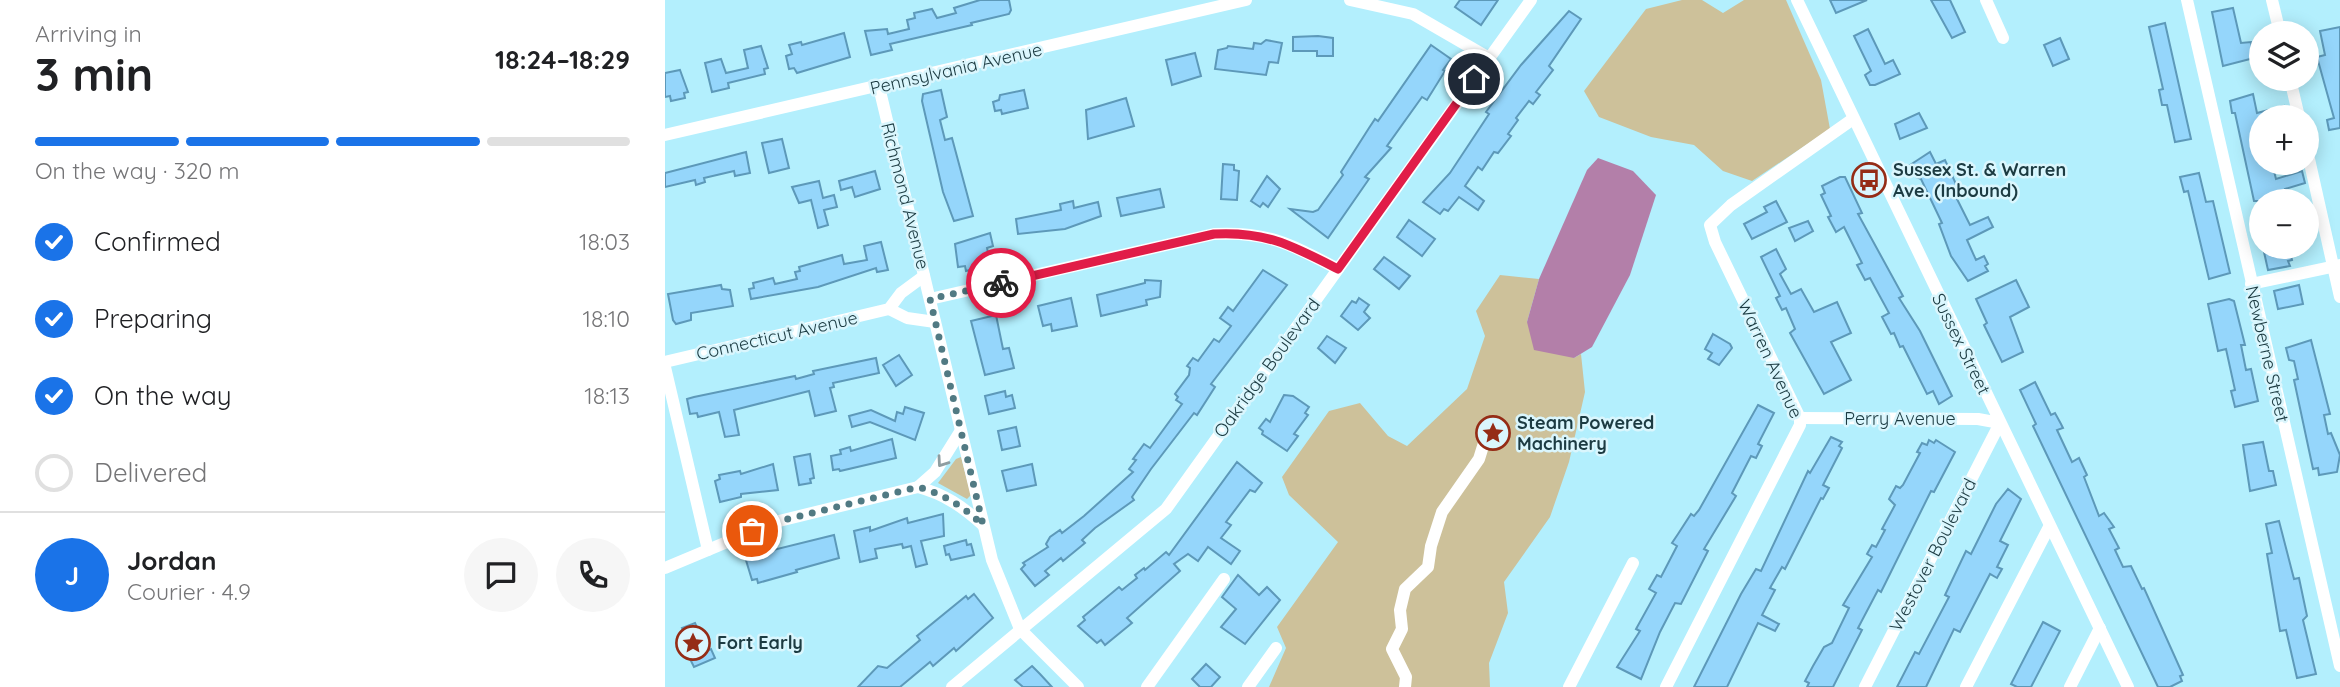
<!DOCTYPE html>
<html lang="en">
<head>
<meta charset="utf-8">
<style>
	:root { --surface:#fff; --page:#f6f6f6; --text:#202124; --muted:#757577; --line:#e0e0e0; --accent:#1a73e8 }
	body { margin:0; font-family:Quicksand,sans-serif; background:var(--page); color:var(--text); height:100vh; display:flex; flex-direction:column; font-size:26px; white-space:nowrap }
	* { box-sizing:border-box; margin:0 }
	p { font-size:23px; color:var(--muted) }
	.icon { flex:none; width:38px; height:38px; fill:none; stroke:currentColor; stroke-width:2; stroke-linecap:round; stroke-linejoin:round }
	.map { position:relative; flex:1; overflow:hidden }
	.side { display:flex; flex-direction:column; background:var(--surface); width:665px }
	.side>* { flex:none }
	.tools { position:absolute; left:1584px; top:21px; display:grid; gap:14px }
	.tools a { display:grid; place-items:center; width:70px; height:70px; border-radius:50%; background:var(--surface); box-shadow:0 4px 18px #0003; font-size:35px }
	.pin { position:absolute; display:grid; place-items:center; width:60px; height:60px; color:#fff; margin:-30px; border:4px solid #fff; border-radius:50%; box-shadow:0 2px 7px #0007 }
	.courier { position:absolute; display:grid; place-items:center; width:70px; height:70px; margin:-35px; border:5px solid #e11d48; border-radius:50%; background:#fff; color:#222; box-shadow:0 2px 9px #0007 }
	.headline em { font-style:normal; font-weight:800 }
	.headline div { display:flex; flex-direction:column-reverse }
	.headline { display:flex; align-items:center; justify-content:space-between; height:119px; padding:0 35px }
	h1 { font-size:46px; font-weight:800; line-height:52px }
	.bar { display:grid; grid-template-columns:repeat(4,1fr); gap:10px 7px; align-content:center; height:84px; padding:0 35px }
	.bar i { height:9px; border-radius:5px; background:var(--line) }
	.bar .selected { background:var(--accent) }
	.bar p { grid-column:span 4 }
	.line { display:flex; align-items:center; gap:18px; padding:0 35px; border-top:2px solid var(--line) }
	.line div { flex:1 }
	.round { display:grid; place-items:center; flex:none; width:74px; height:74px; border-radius:37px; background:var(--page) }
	ol { padding:0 35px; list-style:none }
	li { display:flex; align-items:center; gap:21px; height:77px }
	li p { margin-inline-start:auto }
	li .icon { padding:7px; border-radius:50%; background:var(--accent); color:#fff; stroke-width:4 }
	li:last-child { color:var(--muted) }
	li i { width:38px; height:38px; border:4px solid var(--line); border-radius:50% }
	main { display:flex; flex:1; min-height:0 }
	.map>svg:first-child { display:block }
</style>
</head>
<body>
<main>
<section class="side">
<div class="headline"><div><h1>3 min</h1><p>Arriving in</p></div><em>18:24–18:29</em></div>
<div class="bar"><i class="selected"></i><i class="selected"></i><i class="selected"></i><i></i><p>On the way · 320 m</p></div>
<ol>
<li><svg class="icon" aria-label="check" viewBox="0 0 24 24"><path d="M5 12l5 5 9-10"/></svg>Confirmed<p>18:03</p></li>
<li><svg class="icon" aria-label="check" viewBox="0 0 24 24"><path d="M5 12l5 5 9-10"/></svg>Preparing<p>18:10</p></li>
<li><svg class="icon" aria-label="check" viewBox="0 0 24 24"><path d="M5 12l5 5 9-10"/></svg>On the way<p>18:13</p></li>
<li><i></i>Delivered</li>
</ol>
<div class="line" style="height:126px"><b class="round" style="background:var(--accent);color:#fff">J</b><div><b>Jordan</b><p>Courier · 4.9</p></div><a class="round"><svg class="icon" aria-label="chat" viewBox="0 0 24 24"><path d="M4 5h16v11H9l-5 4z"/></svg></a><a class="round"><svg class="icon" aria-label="phone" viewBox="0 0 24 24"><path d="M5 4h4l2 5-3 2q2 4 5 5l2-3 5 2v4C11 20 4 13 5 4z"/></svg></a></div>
</section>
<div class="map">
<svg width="1675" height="687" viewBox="0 0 1675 687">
	<rect width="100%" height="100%" fill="#b3effd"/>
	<!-- green -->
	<g fill="#cdc19a">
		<polygon points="1017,0 1037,0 1058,13 1079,0 1121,0 1156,80 1165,129 1087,181 1058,171 1029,145 986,137 934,117 919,91 981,9"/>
		<polygon points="835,275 874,279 862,322 909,358 916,354 920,392 904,462 885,517 839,582 843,613 824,663 825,687 604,687 621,648 612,627 673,542 624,495 617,477 664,411 695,403 723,436 742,446 802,389 820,336 811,311"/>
		<polygon points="296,457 306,495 302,499 273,483 291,459"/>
	</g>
	<!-- water -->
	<polygon fill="#b37fa9" points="933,158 968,171 991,195 965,275 927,347 909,358 869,350 862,322 874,279 922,170"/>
	<!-- building -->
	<g fill="#95d6fb" stroke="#5d99b9" stroke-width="2">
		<polygon points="315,0 344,0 346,10 344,14 306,23 307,25 225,44 227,50 206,55 200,31 222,29 223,34 244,29 242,20 250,18 249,13 267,9 272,18 291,13 289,8"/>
		<polygon points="795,0 833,0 816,25 790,7"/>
		<polygon points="1165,0 1202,0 1171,13"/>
		<polygon points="1266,0 1285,0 1300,32 1287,38"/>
		<polygon points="1568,8 1576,43 1586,42 1589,58 1558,66 1547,12"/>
		<polygon points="904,11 916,19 884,66 888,70 871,92 875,95 868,104 864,101 851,118 853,120 843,134 846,136 833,153 829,152 817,170 813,167 800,186 819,201 813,210 794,197 783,211 779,209 775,214 758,202 785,173 824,114 821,112 856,65"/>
		<polygon points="1500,23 1526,139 1510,142 1502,105 1497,105 1494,90 1498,89 1484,27"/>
		<polygon points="1675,27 1675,128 1664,130 1662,120 1669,118 1652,57 1660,55 1655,31"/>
		<polygon points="1203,29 1220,64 1228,60 1235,74 1210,85 1205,85 1200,75 1206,71 1189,36"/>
		<polygon points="179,33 185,57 132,73 129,68 124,69 121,56 127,54 124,45 136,42 137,45"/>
		<polygon points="653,36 668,38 668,56 652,56 652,51 628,51 628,37"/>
		<polygon points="1395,38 1404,59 1388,66 1379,45"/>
		<polygon points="601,40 617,43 613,63 604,62 601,75 550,69 553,50 562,48 563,46 588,49 589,43 596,44"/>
		<polygon points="766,45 786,59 778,70 780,71 762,100 757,97 722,146 726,148 700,177 704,179 663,238 625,209 648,212 653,210 678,175 676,172 704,128 710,119 713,121"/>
		<polygon points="96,46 103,68 99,69 100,74 63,83 64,88 47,92 40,63 56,59 61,73 83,68 79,50"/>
		<polygon points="530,53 536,76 507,85 501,60"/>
		<polygon points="15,70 23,92 19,93 20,98 6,101 5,96 0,97 0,73"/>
		<polygon points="276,90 282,117 275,120 280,140 287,138 308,216 289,221 278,192 257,101 258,94"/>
		<polygon points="359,90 363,108 337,114 336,110 330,111 328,102 334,100 335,95"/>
		<polygon points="1588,94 1592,113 1619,106 1622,117 1596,117 1596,163 1607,163 1611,179 1637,171 1640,183 1620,189 1621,196 1612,198 1613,201 1589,201 1570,113 1567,113 1565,101"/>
		<polygon points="461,98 469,126 423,139 421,110"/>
		<polygon points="1254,113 1262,128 1235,139 1230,124"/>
		<polygon points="117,139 124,168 104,173 97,143"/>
		<polygon points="81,152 85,173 70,176 69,171 39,178 40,182 31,185 30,180 0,187 0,173"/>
		<polygon points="1265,152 1271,164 1280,160 1291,184 1289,193 1305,225 1323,217 1328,227 1302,240 1311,260 1319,256 1323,264 1320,266 1323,271 1303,281 1286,256 1274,224 1277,223 1256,179 1251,177 1245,165"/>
		<polygon points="558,164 569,165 569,170 574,171 572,200 556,199"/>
		<polygon points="210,171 215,189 190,197 187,187 176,190 174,181"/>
		<polygon points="1534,173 1541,202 1548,201 1565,273 1544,279 1523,191 1519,192 1515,177"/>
		<polygon points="602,176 615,189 603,207 598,203 595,207 586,201"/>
		<polygon points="1175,177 1180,177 1197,213 1193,214 1238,296 1234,298 1255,331 1287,396 1274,404 1268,391 1262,394 1238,346 1235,347 1229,333 1226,334 1217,317 1224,313 1205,278 1200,280 1192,265 1197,263 1179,227 1171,232 1163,217 1166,216 1156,195 1160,193 1157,186"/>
		<polygon points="154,181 158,198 169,195 172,207 159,210 163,225 153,228 146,200 134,203 127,187"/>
		<polygon points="495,189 499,207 456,216 452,198"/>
		<polygon points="408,201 409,208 433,202 436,216 400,229 353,234 351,219 396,210 395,204"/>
		<polygon points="1111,201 1122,222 1087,239 1079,224 1102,212 1099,207"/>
		<polygon points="744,220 770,239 757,256 732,237"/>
		<polygon points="1143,221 1148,231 1130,241 1124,228"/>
		<polygon points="325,233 328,246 322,248 324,257 312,261 313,268 301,271 300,266 293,267 290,244"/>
		<polygon points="216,242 223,270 212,272 211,268 153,287 86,299 84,289 89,288 88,283 108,278 110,284 132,279 130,272 135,271 134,267 177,255 179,264 202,260 199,246"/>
		<polygon points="1614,247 1624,247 1627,260 1623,261 1625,266 1603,270 1599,252"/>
		<polygon points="1111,249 1121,269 1115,274 1126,294 1136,289 1149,312 1172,302 1186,333 1166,342 1186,380 1159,394 1125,333 1130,329 1121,308 1117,310 1111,298 1115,296 1096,257"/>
		<polygon points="719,257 745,276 734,289 709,269"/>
		<polygon points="598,270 622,285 546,384 550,387 532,415 529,413 486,469 467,497 469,500 430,528 417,540 420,543 398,561 396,558 380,571 384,575 370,586 356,569 360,565 358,563 383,547 381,544 385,537 395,530 397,533 419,516 468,472 464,469 471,460 468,459 479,444 485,448 517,404 511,400 513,397 510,394 524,375 525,368 522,366 528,358 533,361 549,339 554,342 566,326 555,318 563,307 568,311"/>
		<polygon points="480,280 496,281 495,297 481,300 482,305 436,316 432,295 480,283"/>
		<polygon points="1351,280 1364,307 1345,317 1358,352 1337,362 1319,325 1322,323 1311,299"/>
		<polygon points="56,285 57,289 65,290 68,306 26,313 26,320 11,324 8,320 3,294"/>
		<polygon points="1634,285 1638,304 1613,309 1609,291"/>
		<polygon points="406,298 412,326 387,331 386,324 378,326 373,306"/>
		<polygon points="694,298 704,305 699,312 705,318 693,330 676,316 687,301 691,303"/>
		<polygon points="1564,299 1569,301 1580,345 1576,345 1581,370 1586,369 1593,401 1570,407 1566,391 1570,390 1561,349 1553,351 1543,304"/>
		<polygon points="331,315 338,349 344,348 349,368 320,375 306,321"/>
		<polygon points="1048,334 1065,344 1067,348 1054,365 1043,359 1047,353 1040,349"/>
		<polygon points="662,336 681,348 670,363 653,348"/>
		<polygon points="1646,340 1665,414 1659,415 1663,434 1666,433 1675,455 1672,472 1654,475 1653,468 1648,469 1629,380 1633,379 1629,361 1624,360 1621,348"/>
		<polygon points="234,355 247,375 231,386 218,365"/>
		<polygon points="211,358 214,373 168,383 169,387 165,388 171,411 150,416 144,391 69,410 74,435 60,437 54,412 33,417 32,413 25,414 22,399 29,397 130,376 131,379 149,374 148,371"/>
		<polygon points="1370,382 1386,415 1390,413 1396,424 1398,428 1392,430 1407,462 1414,458 1422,475 1419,477 1434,516 1439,513 1449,527 1444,529 1454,548 1450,550 1458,567 1466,566 1477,589 1479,588 1518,675 1515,676 1517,681 1505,687 1493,687 1368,426 1371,424 1355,390"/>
		<polygon points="340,391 341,397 347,395 350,408 324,414 320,396"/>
		<polygon points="619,395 628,396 644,407 640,413 643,415 629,434 633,436 622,451 597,434 598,431 594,428 601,419 605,422"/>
		<polygon points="1093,405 1109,413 1093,444 1097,446 1091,458 1086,456 1067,493 1071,496 1039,549 1043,551 1016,604 1010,603 995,632 976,679 952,667 975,631 971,629 991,593 984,589 992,575 996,577 1012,546 1007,543 1013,534 1026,514 1029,516 1034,510"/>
		<polygon points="240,407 259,413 250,440 205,422 187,427 184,416 206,410 230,421 232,412 238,414"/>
		<polygon points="351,427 355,446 337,450 333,431"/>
		<polygon points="1166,437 1177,442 1174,446 1177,448 1158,485 1164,488 1158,499 1156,498 1120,569 1117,567 1105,588 1110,590 1097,615 1114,624 1110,631 1093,623 1062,687 1029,687 1076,594 1091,569 1096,571 1143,471 1145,473"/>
		<polygon points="227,439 231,458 175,471 174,469 168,470 166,456 176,454 175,450 185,447 186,451"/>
		<polygon points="1264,440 1269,443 1271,440 1290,452 1269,492 1266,491 1216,592 1213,590 1193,628 1197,630 1168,687 1142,687 1144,683 1140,681 1148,666 1159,647 1167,643 1184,608 1178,605 1207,557 1202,554 1207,545 1211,547 1220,530 1217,529 1230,505 1224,499 1231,486 1235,488 1238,485 1255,453 1252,452 1257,443 1262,445"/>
		<polygon points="1598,442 1604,471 1608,471 1611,485 1585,491 1578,445"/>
		<polygon points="145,454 149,478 145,479 146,483 134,485 129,457"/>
		<polygon points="572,462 597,483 590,492 585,490 561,522 566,525 556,538 575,551 566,564 543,547 533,561 523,554 509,564 515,571 462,618 467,623 440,645 436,640 432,643 413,626 420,620 418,617 454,587 457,590 472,578 470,575 479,568 480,570 501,552 504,555"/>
		<polygon points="108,464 113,490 76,494 76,497 55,502 50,481 55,479 54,475 75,471 76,474"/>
		<polygon points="367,464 371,485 342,491 337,471"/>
		<polygon points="1343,489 1356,499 1335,541 1343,545 1332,567 1337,569 1332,578 1325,574 1295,632 1289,629 1261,687 1232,687 1250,652 1254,654 1284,597 1280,595 1301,551 1306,554 1331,504"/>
		<polygon points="278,514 279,536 256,541 262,564 251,567 246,546 238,548 237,544 210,549 212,558 195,562 189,531 205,527 205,531 242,518 243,523"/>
		<polygon points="1614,521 1629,579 1634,578 1642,616 1638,620 1651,674 1632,678 1621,630 1615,631 1602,554 1607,553 1601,524"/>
		<polygon points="169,535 174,558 131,570 132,572 93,583 92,579 87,580 80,557"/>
		<polygon points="301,540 302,545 306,544 309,555 286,560 284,554 281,555 279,546"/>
		<polygon points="573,575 594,595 602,587 615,600 580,644 556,627 571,609 557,597"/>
		<polygon points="309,594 328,618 291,651 289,648 268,666 265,662 235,687 193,687 213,666 222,668 255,640 252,636 301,596 303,599"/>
		<polygon points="1378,622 1395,631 1366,687 1352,687 1346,684"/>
		<polygon points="30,623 42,651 46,649 50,658 29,667 25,659 30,656 17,628"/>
		<polygon points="541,664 555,677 546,687 535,687 527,679"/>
		<polygon points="367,666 375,674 387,687 358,687 350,680"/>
	</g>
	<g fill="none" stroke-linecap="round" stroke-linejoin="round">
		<!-- minor -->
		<g stroke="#fff" stroke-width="12">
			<polyline points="685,0 748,14 824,58"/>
			<polyline points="1132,0 1463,687"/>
			<polyline points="1321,0 1338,38"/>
			<polyline points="1522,0 1675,666"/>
			<polyline points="1607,0 1615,33"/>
			<polyline points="1625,79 1634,117"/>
			<polyline points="214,87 327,560 355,629 413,687"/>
			<polyline points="0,135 581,0"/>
			<polyline points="1642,150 1675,297"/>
			<polyline points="1586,284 1675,265"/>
			<path d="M265 299 549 234C603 231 627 245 673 269"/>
			<polyline points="224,309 242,318 270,322"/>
			<polyline points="0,362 224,309 236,293 259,276"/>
			<polyline points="0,367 43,550"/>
			<polyline points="1135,418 1313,419 1335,423"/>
			<path d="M253 487C279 494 297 506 318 525"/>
			<polyline points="0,568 110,522 253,487 270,472 295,432"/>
			<polyline points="287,687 501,509 866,0"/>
			<polyline points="482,687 559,579"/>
			<polyline points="583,687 611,648"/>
			<polyline points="740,687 741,677 727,649 737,629 735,610 740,589 763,567 766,546 777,512 814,459 819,443"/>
			<polyline points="904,687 968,563"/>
			<polyline points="1001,687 1135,425 1135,418 1050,242 1045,225 1066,205 1188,119"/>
			<polyline points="1200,687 1335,423"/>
			<polyline points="1301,687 1384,527"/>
			<polyline points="1405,687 1435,628"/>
		</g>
	</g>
	<!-- one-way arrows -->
	<defs><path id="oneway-chevron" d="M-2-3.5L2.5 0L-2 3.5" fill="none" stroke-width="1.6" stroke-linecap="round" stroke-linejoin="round" transform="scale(1.75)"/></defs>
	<use stroke="#8e9da0" href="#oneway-chevron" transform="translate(277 462) rotate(125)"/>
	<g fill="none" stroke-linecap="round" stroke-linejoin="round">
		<!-- done -->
		<path stroke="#517a83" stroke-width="7" stroke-dasharray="0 12.6" d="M87 531 110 522 253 487C279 494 297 506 318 525L265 299 336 283"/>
		<!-- route -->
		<path stroke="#e11d48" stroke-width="9" d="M336 283 549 234C601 231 628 246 673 269L809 79"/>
	</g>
	<!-- icons -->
	<defs>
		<g id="bus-ring" transform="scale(1.75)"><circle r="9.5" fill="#daf6fd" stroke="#952c16" stroke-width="1.5"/><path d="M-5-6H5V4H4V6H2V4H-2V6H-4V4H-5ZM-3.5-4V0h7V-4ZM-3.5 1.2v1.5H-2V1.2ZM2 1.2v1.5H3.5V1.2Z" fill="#952c16"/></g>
		<g id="sight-ring" transform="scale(1.75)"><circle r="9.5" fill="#daf6fd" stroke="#952c16" stroke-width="1.5"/><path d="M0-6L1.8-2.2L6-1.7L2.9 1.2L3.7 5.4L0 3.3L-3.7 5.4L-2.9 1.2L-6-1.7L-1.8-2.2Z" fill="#952c16"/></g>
	</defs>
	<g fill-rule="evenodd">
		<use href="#bus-ring" x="1204" y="180"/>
		<use href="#sight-ring" x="828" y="433"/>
		<use href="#sight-ring" x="28" y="643"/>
	</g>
	<g text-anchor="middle" stroke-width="5" stroke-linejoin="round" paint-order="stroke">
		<!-- street labels -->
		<g font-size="18" fill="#1c3b42" stroke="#daf6fd">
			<text transform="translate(291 69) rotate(-13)" y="6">Pennsylvania Avenue</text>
			<text transform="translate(240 196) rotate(76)" y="6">Richmond Avenue</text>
			<text transform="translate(112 336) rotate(-13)" y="6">Connecticut Avenue</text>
			<text transform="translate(1296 344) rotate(64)" y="6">Sussex Street</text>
			<text transform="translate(1602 354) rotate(77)" y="6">Newberne Street</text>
			<text transform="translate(1105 359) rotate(65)" y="6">Warren Avenue</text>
			<text transform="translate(602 368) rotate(-54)" y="6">Oakridge Boulevard</text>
			<text x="1235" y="425">Perry Avenue</text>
			<text transform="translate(1268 555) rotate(-63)" y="6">Westover Boulevard</text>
		</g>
		<!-- poi labels -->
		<g font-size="18" font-weight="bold" fill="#1c3b42" stroke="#daf6fd" text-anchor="start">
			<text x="1228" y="176">Sussex St. &amp; Warren<tspan x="1228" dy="21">Ave. (Inbound)</tspan></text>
			<text x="852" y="429">Steam Powered<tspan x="852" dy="21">Machinery</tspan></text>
			<text x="52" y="649">Fort Early</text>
		</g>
	</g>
</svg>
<div class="tools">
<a><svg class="icon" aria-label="layers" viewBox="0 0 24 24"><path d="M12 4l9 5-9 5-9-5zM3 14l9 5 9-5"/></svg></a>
<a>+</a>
<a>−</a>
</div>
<div class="pin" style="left:87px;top:531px;background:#ea580c"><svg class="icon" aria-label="bag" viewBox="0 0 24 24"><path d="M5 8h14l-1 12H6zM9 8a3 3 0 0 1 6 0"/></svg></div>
<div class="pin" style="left:809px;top:79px;background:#1f2937"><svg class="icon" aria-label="home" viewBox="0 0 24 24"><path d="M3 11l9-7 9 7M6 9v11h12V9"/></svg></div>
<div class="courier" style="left:336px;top:283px"><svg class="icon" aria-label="bike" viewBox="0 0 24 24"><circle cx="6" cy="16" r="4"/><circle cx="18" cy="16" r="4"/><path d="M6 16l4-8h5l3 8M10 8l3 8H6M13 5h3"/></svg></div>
</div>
</main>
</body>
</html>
